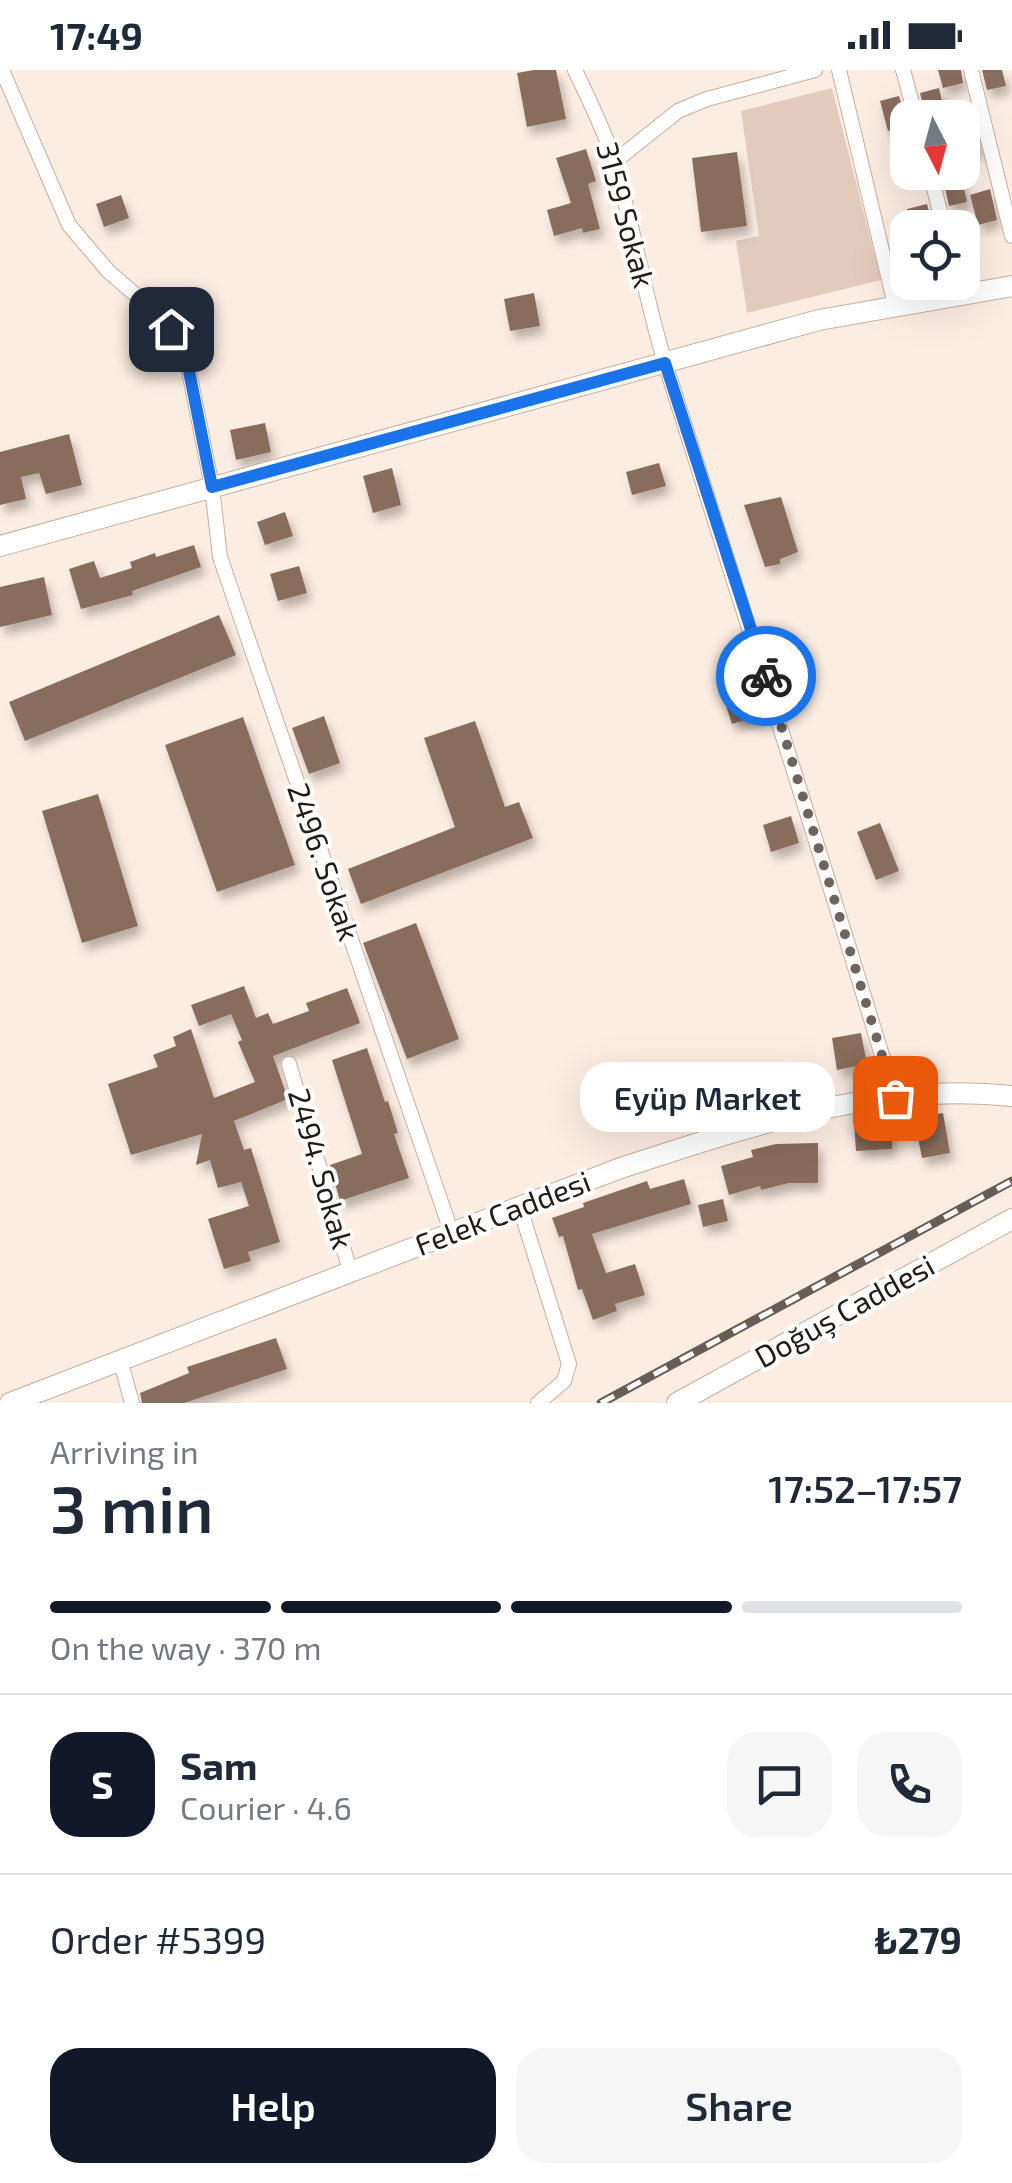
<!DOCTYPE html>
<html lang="en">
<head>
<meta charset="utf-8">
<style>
	:root { --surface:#fff; --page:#f6f6f7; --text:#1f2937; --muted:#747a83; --line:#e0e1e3; --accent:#111827 }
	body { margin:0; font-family:"Exo 2",sans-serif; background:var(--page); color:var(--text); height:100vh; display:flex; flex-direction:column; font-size:38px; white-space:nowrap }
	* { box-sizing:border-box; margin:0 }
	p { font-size:32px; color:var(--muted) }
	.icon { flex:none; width:55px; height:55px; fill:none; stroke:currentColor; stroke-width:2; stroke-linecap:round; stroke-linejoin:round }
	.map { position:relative; height:1333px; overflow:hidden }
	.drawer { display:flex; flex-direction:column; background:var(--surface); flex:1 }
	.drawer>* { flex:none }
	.needle { width:65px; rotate:174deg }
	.fabs { position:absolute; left:890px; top:30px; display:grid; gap:20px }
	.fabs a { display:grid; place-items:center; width:90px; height:90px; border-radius:20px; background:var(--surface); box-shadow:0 10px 40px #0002; font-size:50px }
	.pin { position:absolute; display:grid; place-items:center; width:85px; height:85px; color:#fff; margin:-42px; border-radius:20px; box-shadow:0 5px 15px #0006 }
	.courier { position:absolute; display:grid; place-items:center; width:100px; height:100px; margin:-50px; border:8px solid #1a73e8; border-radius:50%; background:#fff; color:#222; box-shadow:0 2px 12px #0007 }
	.bubble { position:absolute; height:70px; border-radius:30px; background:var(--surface); box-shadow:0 10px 40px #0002; font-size:32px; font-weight:600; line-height:70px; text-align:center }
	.overview em { font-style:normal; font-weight:600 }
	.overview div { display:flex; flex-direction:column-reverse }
	.overview { display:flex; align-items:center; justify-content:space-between; height:170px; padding:0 50px }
	h1 { font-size:65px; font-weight:600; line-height:75px }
	.bar { display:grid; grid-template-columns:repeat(4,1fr); gap:15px 10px; align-content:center; height:120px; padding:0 50px }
	.bar i { height:12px; border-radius:8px; background:var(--line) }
	.bar .current { background:var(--accent) }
	.bar p { grid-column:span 4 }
	.line { display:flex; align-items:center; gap:25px; padding:0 50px; border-top:2px solid var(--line) }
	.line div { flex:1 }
	.round { display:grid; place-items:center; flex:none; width:105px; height:105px; border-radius:30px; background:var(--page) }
	.cta { display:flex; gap:20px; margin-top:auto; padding:20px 50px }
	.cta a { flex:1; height:115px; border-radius:30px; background:var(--accent); color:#fff; font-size:40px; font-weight:600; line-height:115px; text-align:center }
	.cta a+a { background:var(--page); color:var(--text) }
	.status { display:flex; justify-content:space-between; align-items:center; height:70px; padding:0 50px; background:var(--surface); direction:ltr }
	.status svg { height:28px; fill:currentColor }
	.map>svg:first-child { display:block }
</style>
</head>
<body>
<div class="status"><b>17:49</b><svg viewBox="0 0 49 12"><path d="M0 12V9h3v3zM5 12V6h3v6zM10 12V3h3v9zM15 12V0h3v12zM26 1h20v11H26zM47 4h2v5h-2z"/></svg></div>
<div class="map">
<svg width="1012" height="1333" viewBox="0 0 1012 1333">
	<defs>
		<filter id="shadow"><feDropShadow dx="4.5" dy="8" stdDeviation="5" flood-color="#0004"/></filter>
	</defs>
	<rect width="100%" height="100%" fill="#fcede3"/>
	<!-- green -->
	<polygon fill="#e2cabd" points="832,18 881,210 747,243 736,171 759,166 741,41"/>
	<!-- building -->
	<g fill="#896d5c" filter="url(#shadow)">
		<polygon points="534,0 556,0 566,49 527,57 517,3"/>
		<polygon points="938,0 961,0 963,13 943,18"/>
		<polygon points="982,0 1002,0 1006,16 987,20"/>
		<polygon points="939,18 945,44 926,48 920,23"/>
		<polygon points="899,26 908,56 888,61 880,31"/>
		<polygon points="973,52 980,80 962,83 962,54"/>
		<polygon points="586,79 596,111 588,114 600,159 583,163 582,158 554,166 547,140 571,133 556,88"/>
		<polygon points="737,82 747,156 701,162 692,88"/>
		<polygon points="961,104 967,132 949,136 943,108"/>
		<polygon points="990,119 997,150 978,155 970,125"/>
		<polygon points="121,125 129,148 104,157 96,134"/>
		<polygon points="927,134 933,158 911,158 907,139"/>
		<polygon points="534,223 540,256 510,261 504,229"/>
		<polygon points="265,353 271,382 236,390 230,360"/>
		<polygon points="69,364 82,415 46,424 39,403 21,407 26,429 0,435 0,382"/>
		<polygon points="659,393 666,416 632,425 626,402"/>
		<polygon points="392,398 401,435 373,443 363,406"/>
		<polygon points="781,427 798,482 780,489 780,494 765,497 744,435"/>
		<polygon points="285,442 293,466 265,475 257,452"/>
		<polygon points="194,475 201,497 132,521 133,525 81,539 69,499 94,491 100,508 132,498 130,492 155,483 156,487"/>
		<polygon points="299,496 307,523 278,531 270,504"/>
		<polygon points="44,507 52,545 0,557 0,517"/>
		<polygon points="219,545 236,585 25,671 9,632"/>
		<polygon points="749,617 758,646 732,654 723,626"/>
		<polygon points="324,646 340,693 309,704 292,658"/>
		<polygon points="243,647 295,795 217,822 165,675"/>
		<polygon points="475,651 505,737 519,732 533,768 361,834 348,799 455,757 424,668"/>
		<polygon points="98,724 138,856 82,873 42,741"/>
		<polygon points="791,746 799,773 771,782 763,755"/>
		<polygon points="880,753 899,801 876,810 857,762"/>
		<polygon points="416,853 459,969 407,989 363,873"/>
		<polygon points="244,916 256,948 268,943 273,954 309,941 306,933 347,918 360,953 273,986 288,1029 234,1051 244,1080 251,1078 280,1172 248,1182 251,1191 224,1199 208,1149 249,1136 241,1112 218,1118 210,1090 196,1095 202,1064 131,1085 108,1014 158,997 153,985 176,976 173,967 191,959 214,1028 255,1012 238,972 242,970 231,944 199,956 191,935"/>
		<polygon points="861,963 867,994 837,1000 832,968"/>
		<polygon points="367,978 385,1032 388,1031 398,1063 394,1064 409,1108 340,1131 330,1095 362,1084 332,990"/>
		<polygon points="943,1043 950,1083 922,1088 914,1048"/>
		<polygon points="892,1050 892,1079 856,1081 854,1052"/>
		<polygon points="818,1073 818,1113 789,1113 761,1120 760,1116 729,1125 721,1096 753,1087 751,1080 776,1074"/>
		<polygon points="684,1109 691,1134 592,1164 606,1203 635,1194 645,1225 615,1234 617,1241 593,1250 582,1219 578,1220 563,1166 559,1167 552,1148 584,1137 583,1133 647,1111 650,1119"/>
		<polygon points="723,1129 728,1151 703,1157 698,1135"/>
		<polygon points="276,1268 287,1299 184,1333 142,1333 140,1323 189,1303 187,1297"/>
	</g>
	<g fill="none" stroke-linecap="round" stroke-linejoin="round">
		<!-- street casing -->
		<g stroke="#c6ae9f" stroke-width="16">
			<g id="street">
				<polyline points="2,0 69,155 108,201 160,246 179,273 189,301 212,417 220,487 452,1164"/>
				<path d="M575 0C589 30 604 59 614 91 634 158 645 229 666 296 743 540 821 783 895 1028"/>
				<polyline points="839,0 895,235"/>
				<polyline points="903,0 916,48"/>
				<polyline points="971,0 1012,166"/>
				<polyline points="614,92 678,41 707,29 815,0"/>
				<polyline points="930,102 944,158"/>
				<polyline points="289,994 351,1204"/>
				<polyline points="520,1138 569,1294 564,1311 538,1333"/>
				<polyline points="120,1289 132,1333"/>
			</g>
		</g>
		<!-- secondary casing -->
		<g stroke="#c6ae9f" stroke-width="22">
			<g id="secondary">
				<polyline points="0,476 819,250 1012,216"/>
				<path d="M10 1333 618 1099C744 1058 877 1011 1012 1026"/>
				<polyline points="677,1333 1012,1149"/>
			</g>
		</g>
		<!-- street -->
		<use href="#street" stroke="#fff" stroke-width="14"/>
		<!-- secondary -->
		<use href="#secondary" stroke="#fff" stroke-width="20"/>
		<!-- rail casing -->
		<g stroke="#685d56" stroke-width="9">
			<polyline id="rail" points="601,1333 1012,1111"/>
		</g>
		<!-- rail -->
		<use href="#rail" stroke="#fff" stroke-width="5" stroke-dasharray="15" stroke-linecap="butt"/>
	</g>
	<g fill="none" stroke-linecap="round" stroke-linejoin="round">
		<!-- done -->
		<polyline stroke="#6f645d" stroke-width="10" stroke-dasharray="0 18" points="766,606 895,1028"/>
		<!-- route -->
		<polyline stroke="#1a73e8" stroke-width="12" points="171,259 189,301 212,417 665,293 766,606"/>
	</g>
	<g text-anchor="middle" stroke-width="8" stroke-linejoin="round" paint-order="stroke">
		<!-- street labels -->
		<g font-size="30" fill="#231b15" stroke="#fff">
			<text transform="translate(625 145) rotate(75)" y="10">3159 Sokak</text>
			<text transform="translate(323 792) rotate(71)" y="10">2496. Sokak</text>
			<text transform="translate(320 1099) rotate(74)" y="10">2494. Sokak</text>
			<text transform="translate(503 1144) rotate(-21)" y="10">Felek Caddesi</text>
			<text transform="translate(845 1242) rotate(-29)" y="10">Doğuş Caddesi</text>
		</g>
	</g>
</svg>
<div class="fabs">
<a><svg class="needle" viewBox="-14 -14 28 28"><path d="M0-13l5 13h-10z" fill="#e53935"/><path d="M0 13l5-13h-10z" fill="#747a83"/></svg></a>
<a><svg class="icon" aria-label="locate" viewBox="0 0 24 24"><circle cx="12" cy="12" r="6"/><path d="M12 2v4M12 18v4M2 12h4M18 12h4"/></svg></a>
</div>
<div class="pin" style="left:895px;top:1028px;background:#ea580c"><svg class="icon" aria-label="bag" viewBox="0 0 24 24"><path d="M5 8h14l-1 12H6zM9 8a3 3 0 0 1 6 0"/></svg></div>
<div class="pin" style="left:171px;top:259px;background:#1f2937"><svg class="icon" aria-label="home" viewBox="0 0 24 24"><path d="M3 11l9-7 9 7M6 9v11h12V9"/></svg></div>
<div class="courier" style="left:766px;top:606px"><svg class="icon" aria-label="bike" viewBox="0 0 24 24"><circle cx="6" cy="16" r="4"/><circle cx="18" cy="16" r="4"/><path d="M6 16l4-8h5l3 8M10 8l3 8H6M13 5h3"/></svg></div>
<div class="bubble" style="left:580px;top:992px;width:255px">Eyüp Market</div>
</div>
<section class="drawer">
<div class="overview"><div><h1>3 min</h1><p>Arriving in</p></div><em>17:52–17:57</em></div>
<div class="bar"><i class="current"></i><i class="current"></i><i class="current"></i><i></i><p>On the way · 370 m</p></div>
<div class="line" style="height:180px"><b class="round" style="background:var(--accent);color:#fff">S</b><div><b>Sam</b><p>Courier · 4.6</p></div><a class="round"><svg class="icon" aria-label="chat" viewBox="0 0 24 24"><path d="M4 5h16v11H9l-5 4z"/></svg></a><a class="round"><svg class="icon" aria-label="phone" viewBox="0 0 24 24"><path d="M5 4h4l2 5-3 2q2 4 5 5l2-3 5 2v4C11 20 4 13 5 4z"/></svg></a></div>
<div class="line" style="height:130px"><div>Order #5399</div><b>₺279</b></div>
<div class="cta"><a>Help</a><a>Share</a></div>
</section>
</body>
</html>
